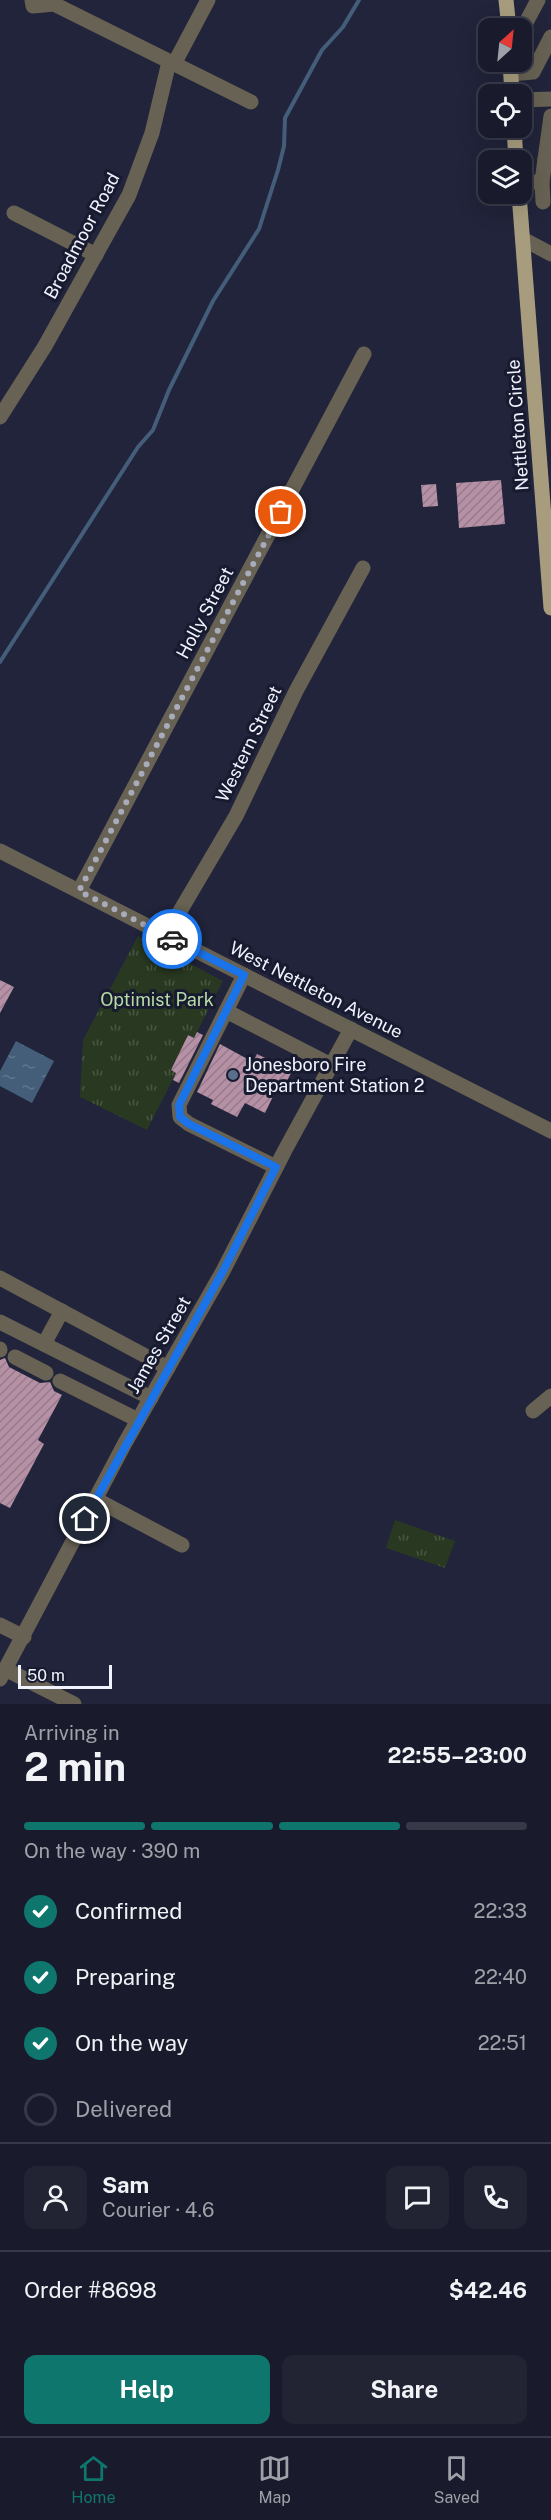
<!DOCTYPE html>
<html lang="en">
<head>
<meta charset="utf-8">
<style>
	:root { --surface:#191b2c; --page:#222434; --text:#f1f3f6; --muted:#9fa1a9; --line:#373948; --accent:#0f766e }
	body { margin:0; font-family:"Public Sans",sans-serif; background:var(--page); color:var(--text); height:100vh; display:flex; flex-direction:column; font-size:22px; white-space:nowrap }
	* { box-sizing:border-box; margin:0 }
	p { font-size:20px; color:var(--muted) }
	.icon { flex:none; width:33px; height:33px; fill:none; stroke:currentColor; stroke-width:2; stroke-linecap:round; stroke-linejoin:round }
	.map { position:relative; height:1704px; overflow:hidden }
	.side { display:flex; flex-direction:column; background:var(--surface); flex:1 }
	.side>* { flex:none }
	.needle { width:39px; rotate:27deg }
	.tools { position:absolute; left:478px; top:18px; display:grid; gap:12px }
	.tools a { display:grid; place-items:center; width:54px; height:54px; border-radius:12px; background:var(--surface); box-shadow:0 6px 24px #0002,0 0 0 2px var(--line); font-size:30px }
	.scale { position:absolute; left:18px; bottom:15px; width:94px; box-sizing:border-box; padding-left:6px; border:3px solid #f0f3fe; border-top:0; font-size:16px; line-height:21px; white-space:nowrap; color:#f0f3fe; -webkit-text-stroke:4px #181b2f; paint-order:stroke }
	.pin { position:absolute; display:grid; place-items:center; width:51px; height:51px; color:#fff; margin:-26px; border:3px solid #fff; border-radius:50%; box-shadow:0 2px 6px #0007 }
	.courier { position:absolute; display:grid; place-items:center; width:60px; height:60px; margin:-30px; border:4px solid #1a73e8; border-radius:50%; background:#fff; color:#222; box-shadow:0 2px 8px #0007 }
	.summary em { font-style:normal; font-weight:700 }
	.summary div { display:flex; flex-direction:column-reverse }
	.summary { display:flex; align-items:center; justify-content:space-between; height:102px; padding:0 24px }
	h1 { font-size:39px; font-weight:700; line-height:45px }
	.bar { display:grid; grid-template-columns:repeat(4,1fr); gap:9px 6px; align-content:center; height:72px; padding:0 24px }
	.bar i { height:8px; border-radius:4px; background:var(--line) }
	.bar .on { background:var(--accent) }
	.bar p { grid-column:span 4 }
	.line { display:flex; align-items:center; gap:15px; padding:0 24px; border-top:2px solid var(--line) }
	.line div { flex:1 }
	.round { display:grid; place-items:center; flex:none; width:63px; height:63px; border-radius:12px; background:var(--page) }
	ol { padding:0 24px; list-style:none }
	li { display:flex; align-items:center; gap:18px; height:66px }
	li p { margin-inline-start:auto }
	li .icon { padding:6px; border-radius:50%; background:var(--accent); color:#fff; stroke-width:4 }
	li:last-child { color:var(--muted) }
	li i { width:33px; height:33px; border:3px solid var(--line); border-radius:50% }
	.button { display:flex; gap:12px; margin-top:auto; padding:12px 24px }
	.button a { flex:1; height:69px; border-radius:12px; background:var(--accent); color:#fff; font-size:24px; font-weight:700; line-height:69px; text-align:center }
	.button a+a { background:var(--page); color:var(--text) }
	.menu { display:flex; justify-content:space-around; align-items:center; height:84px; border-top:2px solid var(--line); background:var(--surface); font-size:16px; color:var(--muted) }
	.menu a { display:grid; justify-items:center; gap:3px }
	.menu .on { color:var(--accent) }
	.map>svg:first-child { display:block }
</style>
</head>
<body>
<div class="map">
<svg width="551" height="1704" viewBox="0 0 551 1704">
	<defs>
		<pattern id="park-tufts" width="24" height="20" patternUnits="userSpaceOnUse" patternTransform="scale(1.5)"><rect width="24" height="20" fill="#293921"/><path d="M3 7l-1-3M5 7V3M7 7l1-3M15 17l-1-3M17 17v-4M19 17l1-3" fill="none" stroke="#485642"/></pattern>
		<pattern id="water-ripples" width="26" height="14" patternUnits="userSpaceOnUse" patternTransform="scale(1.5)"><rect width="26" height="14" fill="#445e79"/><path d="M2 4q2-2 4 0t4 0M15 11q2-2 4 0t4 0" fill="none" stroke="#5f768d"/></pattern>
		<pattern id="building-hatch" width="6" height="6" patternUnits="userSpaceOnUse" patternTransform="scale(1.5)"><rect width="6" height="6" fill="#b691a6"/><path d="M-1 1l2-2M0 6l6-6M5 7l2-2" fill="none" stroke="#957b8b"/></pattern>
	</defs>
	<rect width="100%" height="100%" fill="#21243a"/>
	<!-- park -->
	<g fill="url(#park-tufts)">
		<polygon points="138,936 223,981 194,1038 188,1035 171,1070 176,1073 147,1130 80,1097 83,1040"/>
		<polygon points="395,1520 455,1541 445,1568 386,1548"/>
	</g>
	<!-- water -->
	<polygon fill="url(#water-ripples)" points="16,1041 54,1061 32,1103 0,1086 0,1071"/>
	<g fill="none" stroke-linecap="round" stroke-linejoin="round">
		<!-- stream -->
		<polyline stroke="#445e79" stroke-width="4" points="0,662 138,447 153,430 169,390 213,301 259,229 278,170 284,146 285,118 322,50 343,27 359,0"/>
	</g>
	<!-- building -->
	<g fill="url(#building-hatch)">
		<polygon points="501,480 505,524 459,528 456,483"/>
		<polygon points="436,484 438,506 423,507 421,485"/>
		<polygon points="0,980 14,987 0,1013"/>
		<polygon points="197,1032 203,1035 179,1083 173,1080 176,1073 171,1070 188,1035 194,1038"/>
		<polygon points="220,1044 253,1062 257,1054 292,1071 283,1089 278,1086 265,1113 245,1103 237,1117 211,1104 213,1100 197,1092"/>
		<polygon points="5,1358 9,1367 40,1383 50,1382 54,1391 62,1395 38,1440 44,1444 10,1508 0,1503 0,1360"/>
	</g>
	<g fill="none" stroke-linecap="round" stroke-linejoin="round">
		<!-- minor -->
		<g stroke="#676253" stroke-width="15">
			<polyline points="32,0 33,6 54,4 251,102"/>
			<polyline points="522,30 538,0"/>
			<polyline points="174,64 208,0"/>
			<polyline points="511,74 533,72 551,37"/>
			<polyline points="522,100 551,99"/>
			<polyline points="551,116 545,159 551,162"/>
			<polyline points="522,182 542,182 545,159"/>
			<polyline points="542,182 543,202"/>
			<polyline points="14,213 96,255"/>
			<polyline points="523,239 551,254"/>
			<polyline points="0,417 45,346 129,195 152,133 169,62"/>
			<polyline points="0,851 551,1131"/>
			<polyline points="79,891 364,354"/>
			<polyline points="166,935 236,816 296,691 363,568"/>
			<polyline points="244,975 179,1105 180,1117 189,1124 276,1167"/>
			<polyline points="226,1011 331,1065"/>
			<polyline points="0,1278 168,1368"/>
			<polyline points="0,1322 151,1398"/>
			<polyline points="44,1344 62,1311"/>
			<polyline points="0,1349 0,1350"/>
			<polyline points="15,1357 46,1373"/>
			<polyline points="60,1381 138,1420"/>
			<polyline points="533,1411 551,1396"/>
			<polyline points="95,1499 182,1545"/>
			<polyline points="0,1625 24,1637"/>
			<polyline points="5,1669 74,1704"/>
			<polyline points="0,1679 125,1443 223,1271 285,1150 351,1029"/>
		</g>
		<!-- major -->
		<g stroke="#a79d7e" stroke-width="15">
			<polyline points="506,0 509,28"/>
			<polyline points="510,62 512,94"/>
			<polyline points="514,128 516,160"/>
			<polyline points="519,194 551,608"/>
		</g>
	</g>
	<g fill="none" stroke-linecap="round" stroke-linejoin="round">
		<!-- done -->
		<polyline stroke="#a8abb9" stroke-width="6" stroke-dasharray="0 10.8" points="172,939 79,891 281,512"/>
		<!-- route -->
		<polyline stroke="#1a73e8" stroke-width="8" points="85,1519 223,1271 276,1167 189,1124 180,1117 179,1105 244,975 172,939"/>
	</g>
	<!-- markers -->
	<circle fill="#5c6f8a" stroke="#181b2f" stroke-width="2" cx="233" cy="1075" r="6"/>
	<g text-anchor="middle" stroke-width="6" stroke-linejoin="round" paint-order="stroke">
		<!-- street labels -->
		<g font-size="18" fill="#f0f3fe" stroke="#181b2f">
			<text transform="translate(82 236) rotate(-62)" y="6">Broadmoor Road</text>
			<text transform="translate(518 425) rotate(-94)" y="6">Nettleton Circle</text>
			<text transform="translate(205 613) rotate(-62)" y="6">Holly Street</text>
			<text transform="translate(249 744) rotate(-64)" y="6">Western Street</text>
			<text transform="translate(316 990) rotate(27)" y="6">West Nettleton Avenue</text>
			<text transform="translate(159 1345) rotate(-60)" y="6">James Street</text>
		</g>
		<!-- park labels -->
		<g font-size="18" fill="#b6dba5" stroke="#181b2f">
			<text x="157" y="1006">Optimist Park</text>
		</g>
		<!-- poi labels -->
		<g font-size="18" fill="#f0f3fe" stroke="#181b2f" text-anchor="start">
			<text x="245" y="1071">Jonesboro Fire<tspan x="245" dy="21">Department Station 2</tspan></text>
		</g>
	</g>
</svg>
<div class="tools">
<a><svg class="needle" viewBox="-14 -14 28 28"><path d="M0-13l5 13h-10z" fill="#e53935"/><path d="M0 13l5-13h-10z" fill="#9fa1a9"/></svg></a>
<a><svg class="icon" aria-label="locate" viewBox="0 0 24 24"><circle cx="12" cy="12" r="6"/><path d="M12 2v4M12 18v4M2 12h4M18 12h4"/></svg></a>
<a><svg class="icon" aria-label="layers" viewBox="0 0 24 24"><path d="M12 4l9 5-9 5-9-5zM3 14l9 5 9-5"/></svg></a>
</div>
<div class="scale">50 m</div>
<div class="pin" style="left:281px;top:512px;background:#ea580c"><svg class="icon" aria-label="bag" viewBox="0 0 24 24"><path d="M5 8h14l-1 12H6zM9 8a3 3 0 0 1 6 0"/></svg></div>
<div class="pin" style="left:85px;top:1519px;background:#1f2937"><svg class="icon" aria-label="home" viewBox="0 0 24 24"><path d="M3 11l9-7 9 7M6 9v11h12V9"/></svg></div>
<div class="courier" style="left:172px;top:939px"><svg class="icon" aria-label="car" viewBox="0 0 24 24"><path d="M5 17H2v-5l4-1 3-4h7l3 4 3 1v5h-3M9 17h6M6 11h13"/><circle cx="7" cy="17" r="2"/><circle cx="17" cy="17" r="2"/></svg></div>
</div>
<section class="side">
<div class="summary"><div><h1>2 min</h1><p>Arriving in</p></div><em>22:55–23:00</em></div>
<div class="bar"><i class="on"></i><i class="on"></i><i class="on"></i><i></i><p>On the way · 390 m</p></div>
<ol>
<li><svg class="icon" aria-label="check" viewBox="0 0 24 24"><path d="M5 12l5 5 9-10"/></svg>Confirmed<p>22:33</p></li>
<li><svg class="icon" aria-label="check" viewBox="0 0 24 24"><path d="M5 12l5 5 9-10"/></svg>Preparing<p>22:40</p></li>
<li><svg class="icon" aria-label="check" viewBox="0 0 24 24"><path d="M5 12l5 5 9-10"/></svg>On the way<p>22:51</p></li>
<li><i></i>Delivered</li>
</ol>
<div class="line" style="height:108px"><a class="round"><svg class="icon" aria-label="person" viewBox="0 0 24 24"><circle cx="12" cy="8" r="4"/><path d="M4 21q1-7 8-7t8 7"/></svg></a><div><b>Sam</b><p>Courier · 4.6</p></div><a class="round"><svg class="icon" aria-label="chat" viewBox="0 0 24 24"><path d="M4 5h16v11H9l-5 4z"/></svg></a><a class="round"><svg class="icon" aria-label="phone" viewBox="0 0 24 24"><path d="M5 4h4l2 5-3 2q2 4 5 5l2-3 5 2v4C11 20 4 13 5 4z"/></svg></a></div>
<div class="line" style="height:78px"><div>Order #8698</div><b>$42.46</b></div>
<div class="button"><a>Help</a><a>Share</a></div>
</section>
<nav class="menu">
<a class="on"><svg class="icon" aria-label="home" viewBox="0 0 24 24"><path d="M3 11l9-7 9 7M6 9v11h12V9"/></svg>Home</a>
<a><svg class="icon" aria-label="map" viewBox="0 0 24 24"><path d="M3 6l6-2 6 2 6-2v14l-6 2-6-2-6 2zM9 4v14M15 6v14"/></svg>Map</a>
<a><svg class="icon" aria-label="saved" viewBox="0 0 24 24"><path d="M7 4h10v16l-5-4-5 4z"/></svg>Saved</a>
</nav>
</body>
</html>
